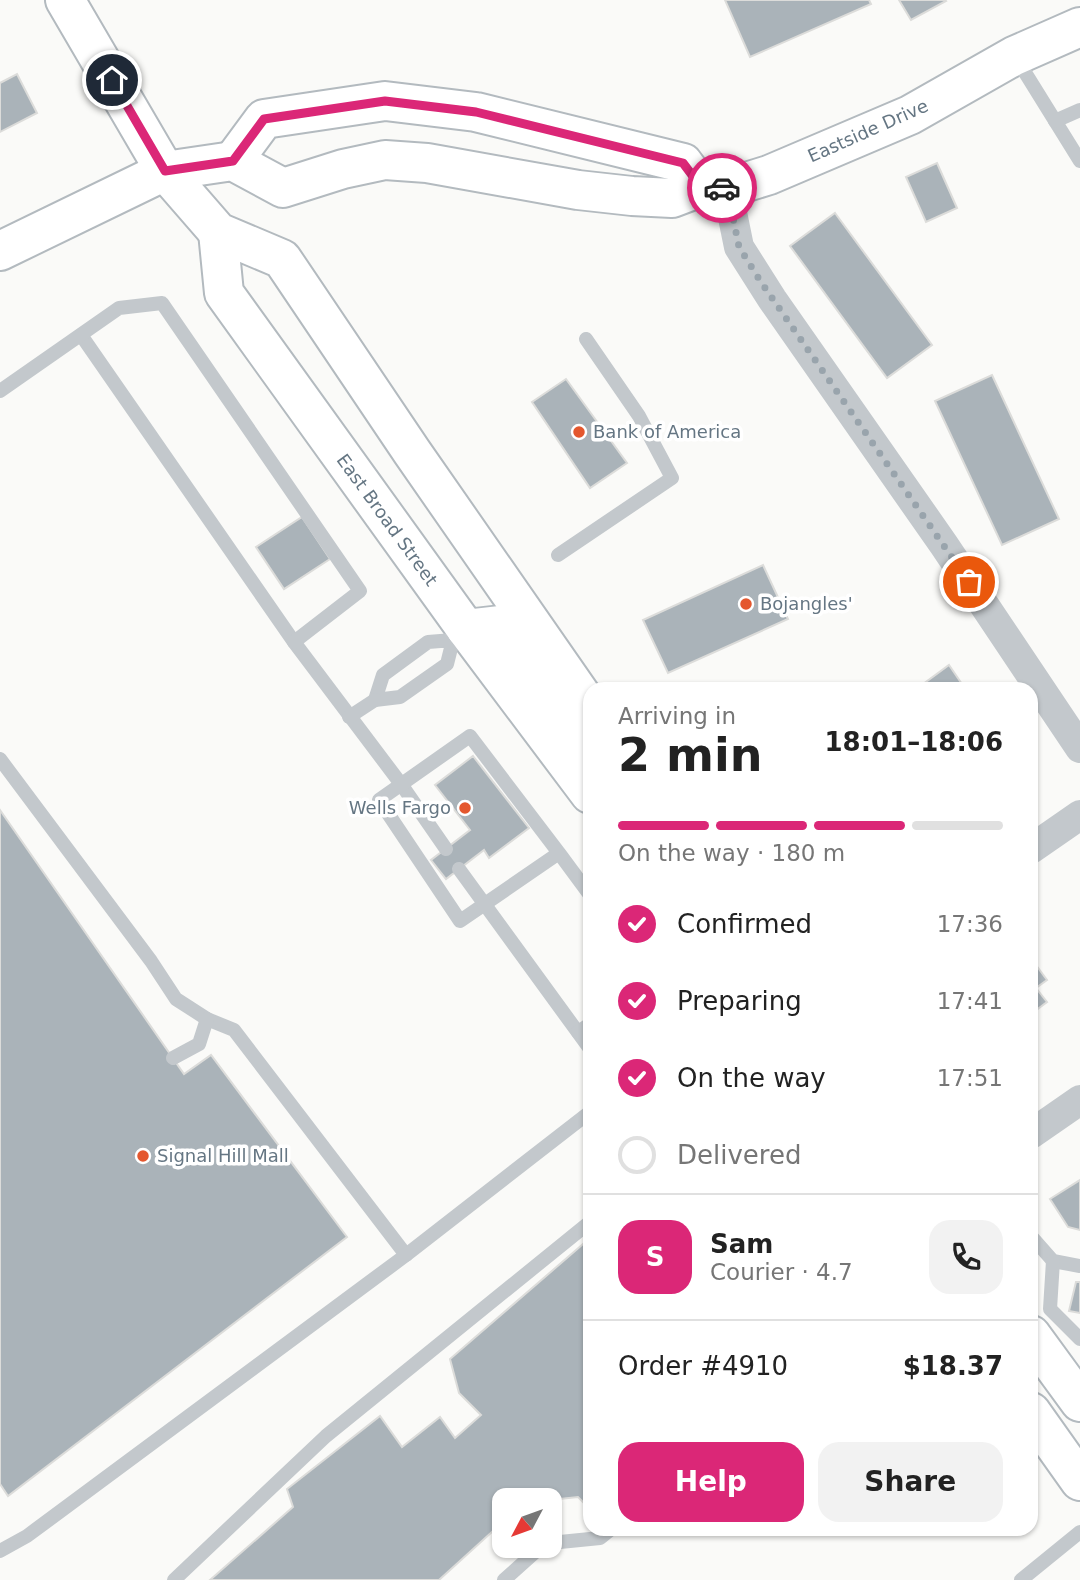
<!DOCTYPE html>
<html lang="en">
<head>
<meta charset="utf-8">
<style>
	:root { --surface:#fff; --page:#f2f2f2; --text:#222; --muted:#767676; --line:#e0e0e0; --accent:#db2777 }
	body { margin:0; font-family:"DejaVu Sans",sans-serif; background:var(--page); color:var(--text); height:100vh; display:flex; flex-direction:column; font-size:26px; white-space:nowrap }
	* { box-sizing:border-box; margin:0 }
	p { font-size:23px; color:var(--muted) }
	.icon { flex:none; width:38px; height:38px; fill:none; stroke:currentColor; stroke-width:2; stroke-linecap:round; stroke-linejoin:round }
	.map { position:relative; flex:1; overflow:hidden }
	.details { position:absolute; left:583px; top:682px; width:455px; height:854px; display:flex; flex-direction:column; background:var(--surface); border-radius:21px; box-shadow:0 2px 5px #0004 }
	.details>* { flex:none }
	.needle { width:46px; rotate:229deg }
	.buttons { position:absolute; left:492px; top:1488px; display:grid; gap:14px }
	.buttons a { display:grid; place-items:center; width:70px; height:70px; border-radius:14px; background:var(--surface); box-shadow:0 2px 5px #0004; font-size:35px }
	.pin { position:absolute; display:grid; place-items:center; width:60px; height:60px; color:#fff; margin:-30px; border:4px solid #fff; border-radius:50%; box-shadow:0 2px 7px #0007 }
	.courier { position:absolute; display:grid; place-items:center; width:70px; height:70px; margin:-35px; border:5px solid #db2777; border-radius:50%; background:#fff; color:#222; box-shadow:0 2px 9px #0007 }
	.head em { font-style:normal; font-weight:700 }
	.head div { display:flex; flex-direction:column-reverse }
	.head { display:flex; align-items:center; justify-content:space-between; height:119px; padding:0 35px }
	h1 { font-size:46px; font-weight:700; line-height:52px }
	.bar { display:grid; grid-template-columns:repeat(4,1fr); gap:10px 7px; align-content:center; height:84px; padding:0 35px }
	.bar i { height:9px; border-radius:5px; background:var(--line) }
	.bar .current { background:var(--accent) }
	.bar p { grid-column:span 4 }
	.line { display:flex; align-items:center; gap:18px; padding:0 35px; border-top:2px solid var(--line) }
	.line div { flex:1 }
	.round { display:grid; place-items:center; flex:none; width:74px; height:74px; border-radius:21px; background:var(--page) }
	ol { padding:0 35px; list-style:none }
	li { display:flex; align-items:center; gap:21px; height:77px }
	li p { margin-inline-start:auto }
	li .icon { padding:7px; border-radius:50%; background:var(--accent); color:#fff; stroke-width:4 }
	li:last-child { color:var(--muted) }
	li i { width:38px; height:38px; border:4px solid var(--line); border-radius:50% }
	.button { display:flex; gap:14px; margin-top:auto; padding:14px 35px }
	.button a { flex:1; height:80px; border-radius:21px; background:var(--accent); color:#fff; font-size:28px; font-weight:700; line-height:80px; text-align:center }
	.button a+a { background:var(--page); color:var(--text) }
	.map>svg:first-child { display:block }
</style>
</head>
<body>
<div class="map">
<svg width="1080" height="1580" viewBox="0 0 1080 1580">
	<rect width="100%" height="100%" fill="#fafaf8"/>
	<!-- building -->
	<g fill="#aab3b9" stroke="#dcdcda" stroke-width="2">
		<polygon points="725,0 869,0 871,4 750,57"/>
		<polygon points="899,0 945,0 946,1 911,20"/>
		<polygon points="17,74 37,113 0,132 0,83"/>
		<polygon points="937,163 957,208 926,222 906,177"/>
		<polygon points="835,213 932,345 887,378 790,246"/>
		<polygon points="992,375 1059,519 1002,545 935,401"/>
		<polygon points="566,379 627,463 590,488 532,402"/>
		<polygon points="302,517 330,559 284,589 256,547"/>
		<polygon points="763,565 788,619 668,673 643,620"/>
		<polygon points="949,665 966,690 915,690"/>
		<polygon points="473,756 529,828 489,858 484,850 446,879 431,860 470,830 435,785"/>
		<polygon points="0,810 184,1074 211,1055 347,1237 8,1496 0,1484"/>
		<polygon points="1033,961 1047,980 1036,988 1047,1002 1031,1014 1031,963"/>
		<polygon points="1080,1180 1080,1230 1068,1227 1050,1199"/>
		<polygon points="590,1238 590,1509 578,1497 550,1500 504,1500 504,1521 439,1580 210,1580 293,1507 287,1489 380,1416 402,1447 440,1417 455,1438 481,1415 459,1393 450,1359"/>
		<polygon points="1076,1282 1080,1282 1080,1313 1069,1311"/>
	</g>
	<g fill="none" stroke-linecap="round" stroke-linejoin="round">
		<!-- secondary casing -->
		<g stroke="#b3babf" stroke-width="42">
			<g id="secondary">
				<polyline points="65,0 165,171 218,232 282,259 412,452 590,708"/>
				<polyline points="233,161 264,119 385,101 476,112 683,163 701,187"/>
				<polyline points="218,232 224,293 466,629 590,794"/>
				<polyline points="0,251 165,171 233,161 283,188 343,169 385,160 427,163 578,190 632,196 672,198 701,187 727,188 769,175 910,115 1014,56 1080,27"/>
				<polyline points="466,629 501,625 590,748"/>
				<polyline points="1031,1335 1080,1402"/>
				<polyline points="1031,1412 1080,1481"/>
			</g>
		</g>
		<!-- lane -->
		<g stroke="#c3c8cc" stroke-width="14">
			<polyline points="1016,58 1080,161"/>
			<polyline points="1055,121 1080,110"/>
			<polyline points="81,335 294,642 401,784 446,849"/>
			<polyline points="0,391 119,308 162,303 360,591 294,642"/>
			<polyline points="558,555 672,478 639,416 586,339"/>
			<polyline points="453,640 428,642 383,675 375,700 400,697 447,664 453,640 465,629"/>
			<polyline points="349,717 375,700"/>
			<polyline points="0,759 151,961 176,999 207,1019 234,1030 406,1255"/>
			<polyline points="559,853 470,736 379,800 460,921 559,853 590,895"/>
			<polyline points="459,869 590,1049"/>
			<polyline points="578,1032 590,1024"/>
			<polyline points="173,1058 199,1044 207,1019"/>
			<polyline points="1031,1236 1053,1261 1080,1266"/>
			<polyline points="1053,1261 1050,1309 1080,1339"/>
			<polyline points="550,1543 600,1538 610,1530"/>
			<polyline points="0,1551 27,1536 406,1255 590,1112"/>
			<polyline points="174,1580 326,1436 590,1222"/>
			<polyline points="504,1580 543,1545"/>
			<polyline points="1021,1580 1080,1532"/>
		</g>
		<!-- street -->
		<g stroke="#c3c8cc" stroke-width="30">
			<polyline points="727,188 739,247 772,299 944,545 1080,748"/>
			<polyline points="1031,849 1080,815"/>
			<polyline points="1031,1134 1080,1100"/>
		</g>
		<!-- secondary -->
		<use href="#secondary" stroke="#fff" stroke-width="38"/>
	</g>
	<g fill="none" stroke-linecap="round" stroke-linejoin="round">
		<!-- done -->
		<polyline stroke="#99a4ac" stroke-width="7" stroke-dasharray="0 12.6" points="722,188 727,188 739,247 761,282 969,582"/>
		<!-- route -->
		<polyline stroke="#db2777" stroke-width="9" points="112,80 165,171 233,161 264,119 385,101 476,112 683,163 701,187 722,188"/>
	</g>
	<!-- markers -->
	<g fill="#e4572e" stroke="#fff" stroke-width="2.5">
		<circle cx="579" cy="432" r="7"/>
		<circle cx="746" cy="604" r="7"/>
		<circle cx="465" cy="808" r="7"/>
		<circle cx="143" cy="1156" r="7"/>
	</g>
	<g text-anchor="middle" stroke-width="7" stroke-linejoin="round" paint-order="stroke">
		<!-- street labels -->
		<g font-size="18" fill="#657683" stroke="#fff">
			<text transform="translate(868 131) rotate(-24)" y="6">Eastside Drive</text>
			<text transform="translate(387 520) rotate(54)" y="6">East Broad Street</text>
		</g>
		<!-- poi labels -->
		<g font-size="18" fill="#657683" stroke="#fff" text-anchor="start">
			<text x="593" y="438">Bank of America</text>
			<text x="760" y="610">Bojangles'</text>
			<text x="451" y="814" text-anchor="end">Wells Fargo</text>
			<text x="157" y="1162">Signal Hill Mall</text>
		</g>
	</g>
</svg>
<div class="buttons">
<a><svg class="needle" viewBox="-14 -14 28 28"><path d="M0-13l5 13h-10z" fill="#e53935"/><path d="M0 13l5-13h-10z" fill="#767676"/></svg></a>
</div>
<div class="pin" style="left:969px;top:582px;background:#ea580c"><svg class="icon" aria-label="bag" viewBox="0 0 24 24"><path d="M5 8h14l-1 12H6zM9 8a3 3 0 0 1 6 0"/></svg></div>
<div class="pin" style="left:112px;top:80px;background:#1f2937"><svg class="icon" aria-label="home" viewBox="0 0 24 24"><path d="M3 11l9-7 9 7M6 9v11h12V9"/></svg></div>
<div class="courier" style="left:722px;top:188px"><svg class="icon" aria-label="car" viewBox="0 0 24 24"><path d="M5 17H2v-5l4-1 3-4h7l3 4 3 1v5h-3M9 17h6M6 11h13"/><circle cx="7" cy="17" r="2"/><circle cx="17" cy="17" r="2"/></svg></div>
<section class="details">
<div class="head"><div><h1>2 min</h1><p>Arriving in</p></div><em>18:01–18:06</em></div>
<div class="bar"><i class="current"></i><i class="current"></i><i class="current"></i><i></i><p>On the way · 180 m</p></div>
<ol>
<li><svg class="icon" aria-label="check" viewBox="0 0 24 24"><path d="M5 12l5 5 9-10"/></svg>Confirmed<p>17:36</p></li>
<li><svg class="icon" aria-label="check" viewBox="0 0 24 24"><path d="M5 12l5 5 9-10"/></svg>Preparing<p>17:41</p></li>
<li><svg class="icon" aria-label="check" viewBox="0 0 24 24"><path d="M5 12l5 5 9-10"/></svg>On the way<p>17:51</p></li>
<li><i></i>Delivered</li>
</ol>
<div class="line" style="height:126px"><b class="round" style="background:var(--accent);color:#fff">S</b><div><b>Sam</b><p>Courier · 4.7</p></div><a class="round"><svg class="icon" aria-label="phone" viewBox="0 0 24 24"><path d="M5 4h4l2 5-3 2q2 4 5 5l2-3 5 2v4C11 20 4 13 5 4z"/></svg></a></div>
<div class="line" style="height:91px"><div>Order #4910</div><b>$18.37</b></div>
<div class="button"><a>Help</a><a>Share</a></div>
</section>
</div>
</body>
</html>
